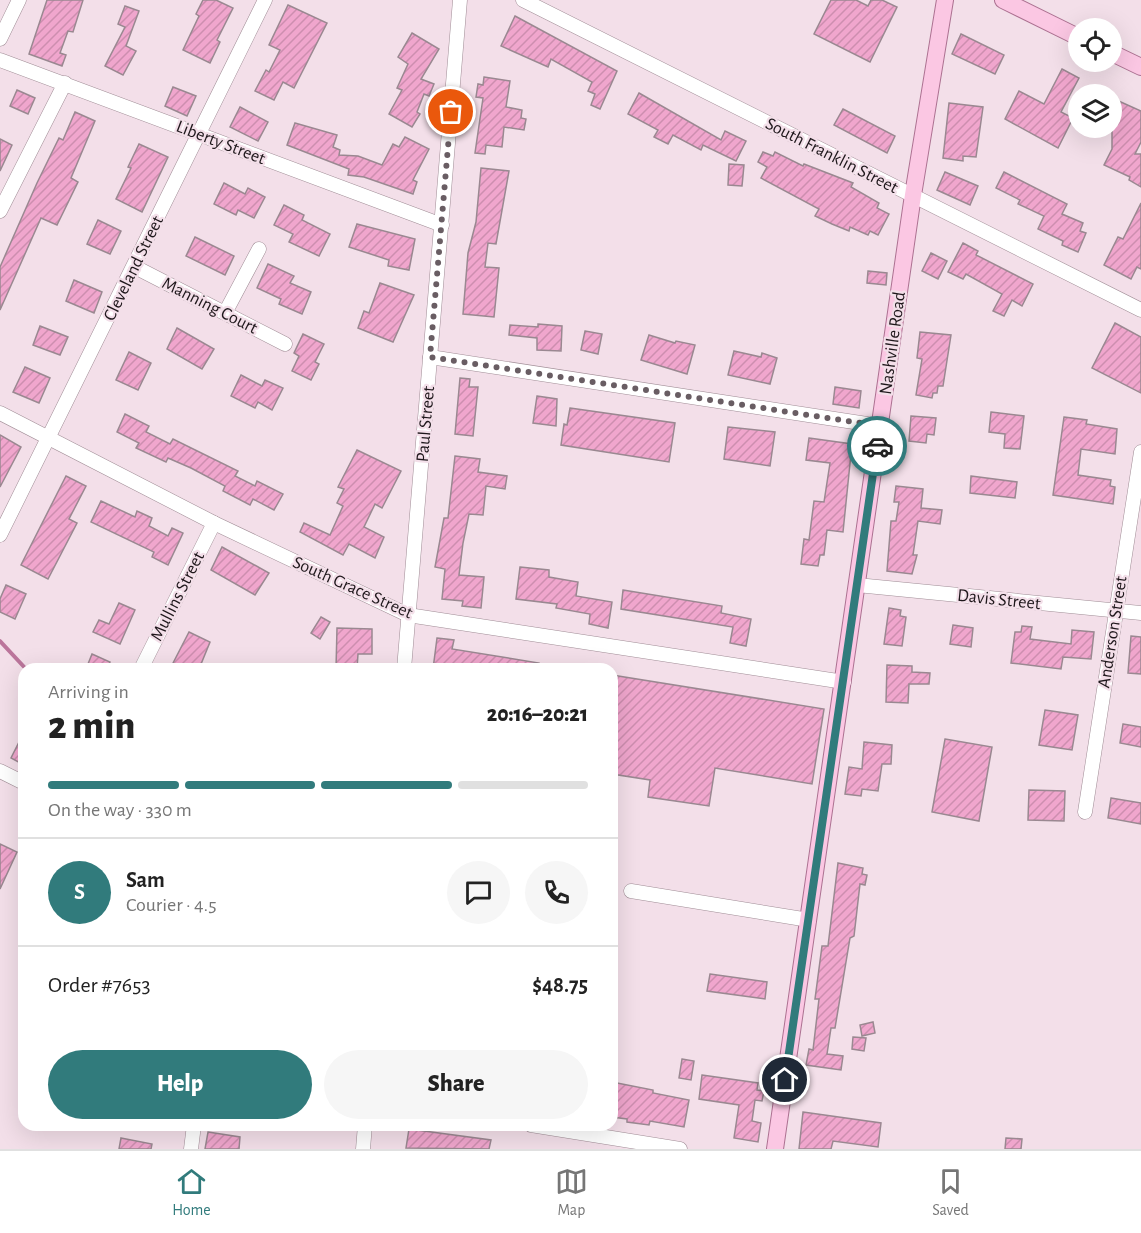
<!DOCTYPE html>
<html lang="en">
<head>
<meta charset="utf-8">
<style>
	:root { --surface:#fff; --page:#f6f6f6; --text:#222; --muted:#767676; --line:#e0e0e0; --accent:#317b7c }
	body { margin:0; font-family:"Alegreya Sans",sans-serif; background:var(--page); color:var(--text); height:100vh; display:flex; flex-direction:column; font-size:22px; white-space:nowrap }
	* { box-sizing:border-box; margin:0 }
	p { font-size:20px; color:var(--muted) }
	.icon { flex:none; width:33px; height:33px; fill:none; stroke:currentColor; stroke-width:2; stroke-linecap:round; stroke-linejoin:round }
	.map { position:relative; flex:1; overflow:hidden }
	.side { position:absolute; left:18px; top:663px; width:600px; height:468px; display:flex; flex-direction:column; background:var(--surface); border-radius:18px; box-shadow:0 6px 24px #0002 }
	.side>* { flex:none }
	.buttons { position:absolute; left:1068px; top:18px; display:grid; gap:12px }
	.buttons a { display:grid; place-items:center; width:54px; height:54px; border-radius:50%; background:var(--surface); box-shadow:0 6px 24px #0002; font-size:30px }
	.pin { position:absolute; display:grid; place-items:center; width:51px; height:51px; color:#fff; margin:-26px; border:3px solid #fff; border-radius:50%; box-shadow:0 2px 6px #0007 }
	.courier { position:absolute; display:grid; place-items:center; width:60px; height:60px; margin:-30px; border:4px solid #317b7c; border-radius:50%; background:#fff; color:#222; box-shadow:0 2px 8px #0007 }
	.headline em { font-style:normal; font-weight:800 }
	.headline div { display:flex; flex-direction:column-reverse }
	.headline { display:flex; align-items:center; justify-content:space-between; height:102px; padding:0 30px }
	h1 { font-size:39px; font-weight:800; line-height:45px }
	.bar { display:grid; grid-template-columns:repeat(4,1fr); gap:9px 6px; align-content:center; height:72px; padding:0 30px }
	.bar i { height:8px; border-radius:4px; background:var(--line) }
	.bar .current { background:var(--accent) }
	.bar p { grid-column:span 4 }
	.line { display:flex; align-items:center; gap:15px; padding:0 30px; border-top:2px solid var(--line) }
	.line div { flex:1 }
	.round { display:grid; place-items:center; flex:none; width:63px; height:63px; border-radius:32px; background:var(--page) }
	.action { display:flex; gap:12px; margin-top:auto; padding:12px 30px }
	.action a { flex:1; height:69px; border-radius:36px; background:var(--accent); color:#fff; font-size:24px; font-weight:800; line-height:69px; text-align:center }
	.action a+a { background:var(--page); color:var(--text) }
	.dock { display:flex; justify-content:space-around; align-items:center; height:84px; border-top:2px solid var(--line); background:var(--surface); font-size:16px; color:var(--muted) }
	.dock a { display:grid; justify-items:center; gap:3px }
	.dock .current { color:var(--accent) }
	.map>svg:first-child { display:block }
</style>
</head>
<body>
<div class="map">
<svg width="1141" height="1149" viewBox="0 0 1141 1149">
	<defs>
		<pattern id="building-hatch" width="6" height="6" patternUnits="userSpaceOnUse" patternTransform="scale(1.5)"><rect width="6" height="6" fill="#f0a6cd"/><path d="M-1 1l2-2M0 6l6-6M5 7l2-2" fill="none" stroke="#cd8eaf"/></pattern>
	</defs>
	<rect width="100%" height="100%" fill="#f3dfe9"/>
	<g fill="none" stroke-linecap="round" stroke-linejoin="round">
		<!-- stream -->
		<g stroke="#bb759b" stroke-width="4">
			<polyline points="0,641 26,669"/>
			<polyline points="24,1057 24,1034"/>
		</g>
	</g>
	<!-- building -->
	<g fill="url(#building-hatch)" stroke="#9a8891" stroke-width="1.5">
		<polygon points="47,0 83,0 73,32 68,31 60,53 66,55 62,66 29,54"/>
		<polygon points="203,0 216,0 233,8 217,40 220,42 210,63 183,50 199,16 196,14"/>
		<polygon points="831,0 856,0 868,6 871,0 882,0 897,7 870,62 814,34"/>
		<polygon points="288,5 327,23 294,88 283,82 274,100 255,91 266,70 269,72 280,50 269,45"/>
		<polygon points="125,6 139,11 126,46 136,51 123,75 105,66 125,27 118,24"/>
		<polygon points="515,16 617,71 600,109 591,105 595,94 588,91 592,82 551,59 548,67 501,46"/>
		<polygon points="412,33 439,49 421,79 434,84 429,96 424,94 417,112 420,114 412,127 389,114 402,90 397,88 408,64 398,57"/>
		<polygon points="961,34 1004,55 995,74 952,54"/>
		<polygon points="1062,69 1079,78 1061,112 1073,118 1058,148 1005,119 1019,91 1044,104"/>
		<polygon points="484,77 510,81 506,107 522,110 521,118 526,119 524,130 504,127 502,147 486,145 485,154 475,153 483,98 476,97 478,84 483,85"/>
		<polygon points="173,87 196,96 187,116 165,106"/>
		<polygon points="17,90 35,98 28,114 10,106"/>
		<polygon points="639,93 721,140 725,131 746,141 736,161 703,145 701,150 673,135 668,144 654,137 658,130 628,114"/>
		<polygon points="1112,98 1141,111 1141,142 1135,154 1141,154 1141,187 1129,180 1130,177 1104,165 1112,149"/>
		<polygon points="949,103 983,107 976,157 963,156 963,161 943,158"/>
		<polygon points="240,107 268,122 258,141 230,127"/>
		<polygon points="843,109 895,136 887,153 834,125"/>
		<polygon points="75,112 95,121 71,178 78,182 57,225 41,218 0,310 0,267 37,183 59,138 63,140"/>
		<polygon points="295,123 337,135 333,147 340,150 339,155 358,156 382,165 393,144 399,147 405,137 429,149 413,180 417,182 413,194 364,177 348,175 349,169 287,145"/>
		<polygon points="0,139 12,145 0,171"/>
		<polygon points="139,144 168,157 142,212 116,199 131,168 128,167"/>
		<polygon points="763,152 773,156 775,152 803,166 804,164 853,183 851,187 879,203 877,208 889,214 878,235 870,231 868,235 850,227 849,231 832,224 815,216 819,209 761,178 767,167 758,162"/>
		<polygon points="729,164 744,165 742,186 728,185"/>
		<polygon points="481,168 509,171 496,244 488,243 485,267 499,268 494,317 463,314 468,253 476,222"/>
		<polygon points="945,172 978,186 970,205 937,190"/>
		<polygon points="1004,172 1067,204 1062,214 1083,223 1080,231 1086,233 1078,252 1062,245 1063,241 1038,229 1044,216 1018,204 1020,200 996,188"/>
		<polygon points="224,183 245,194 248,188 265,197 254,218 238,210 236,215 214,204"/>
		<polygon points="1141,203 1141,269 1137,267 1131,279 1104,265 1118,237 1123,239"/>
		<polygon points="284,205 304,215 302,220 330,234 319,256 289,242 293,234 274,225"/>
		<polygon points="98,220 121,231 110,254 87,244"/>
		<polygon points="357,224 415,239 409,270 388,266 389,260 349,247"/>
		<polygon points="195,237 234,256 225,275 186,256"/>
		<polygon points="963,243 978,251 976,255 1033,284 1022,306 1012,300 1004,316 993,311 1002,294 966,274 963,279 948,272"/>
		<polygon points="931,253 947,261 938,279 922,271"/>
		<polygon points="268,264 294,276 290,283 311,292 302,314 279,304 281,299 257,288"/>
		<polygon points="868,271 887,273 886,285 867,283"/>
		<polygon points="74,280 102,292 94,313 66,301"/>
		<polygon points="380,283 414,295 393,342 358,328 364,311 369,313"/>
		<polygon points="1115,323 1141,337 1141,393 1092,368"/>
		<polygon points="538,324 562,326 561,351 537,350 537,338 509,335 510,325 538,327"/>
		<polygon points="40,326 68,337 60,355 33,345"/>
		<polygon points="177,328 214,349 202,369 167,349"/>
		<polygon points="585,331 602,334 598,354 581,350"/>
		<polygon points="920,332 951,335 943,386 938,386 937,393 933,393 932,398 916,395 922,359 917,358"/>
		<polygon points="303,334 324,344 315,362 319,364 311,380 292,371 299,356 294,353"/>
		<polygon points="649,335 675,343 676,341 695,345 687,374 641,360"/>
		<polygon points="734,351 761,357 762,353 777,358 770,384 728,375"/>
		<polygon points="129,352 151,363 138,390 116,380"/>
		<polygon points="25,367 50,378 39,403 13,392"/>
		<polygon points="241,375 262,386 265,380 283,388 272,410 258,402 255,408 231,396"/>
		<polygon points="460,378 470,379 469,387 478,387 473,436 455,434"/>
		<polygon points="835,387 861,391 859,408 833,404"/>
		<polygon points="537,396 557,399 556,426 533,423"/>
		<polygon points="570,408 675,423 669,462 561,445 564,424 567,425"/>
		<polygon points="991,412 1024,416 1020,449 1004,448 1005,434 989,432"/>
		<polygon points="125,414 149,426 146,432 170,444 173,439 238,471 235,476 255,486 257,481 283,494 274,510 253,499 250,505 223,491 225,486 191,468 168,458 166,462 136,448 139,443 117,432"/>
		<polygon points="911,416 936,418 934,435 927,434 926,443 909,441"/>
		<polygon points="1064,417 1087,420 1086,424 1117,429 1115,454 1081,449 1078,475 1111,480 1110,486 1115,487 1113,504 1053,495"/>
		<polygon points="728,427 775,432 770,466 724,459"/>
		<polygon points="0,435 21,447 0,487"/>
		<polygon points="809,438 852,444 843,532 827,530 824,555 820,555 818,566 801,564 804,539 809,540 814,501 824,502 830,463 806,460"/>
		<polygon points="357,450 401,471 382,508 375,504 364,527 384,537 375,558 349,544 343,555 300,532 304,523 330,535 343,506 337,503 344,489 338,487"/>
		<polygon points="455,456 480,459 478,472 507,476 505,489 486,486 483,515 469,514 463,543 459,575 484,577 481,608 462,606 463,601 442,599 445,569 435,567 444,518 448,518"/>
		<polygon points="66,476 86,486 69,519 77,523 48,579 21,565"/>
		<polygon points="971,476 1017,482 1015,498 970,493"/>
		<polygon points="896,486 923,489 921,508 942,510 940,524 918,521 913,555 917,555 912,574 887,571 891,521 896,521 899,502 894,502"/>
		<polygon points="101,501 135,517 137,511 152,518 149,526 168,536 172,528 183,533 168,565 152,557 154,552 91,522"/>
		<polygon points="222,547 269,573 255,595 211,570"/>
		<polygon points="520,567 549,570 549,577 578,582 576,596 612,602 608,628 589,624 590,614 556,608 557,604 516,599"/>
		<polygon points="6,585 26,594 15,619 0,612 0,599"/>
		<polygon points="623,590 722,606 721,613 751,619 746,646 730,643 733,627 621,609"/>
		<polygon points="119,603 135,610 120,644 93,632 99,620 109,624"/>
		<polygon points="889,608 901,610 900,616 906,617 902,646 884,644"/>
		<polygon points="321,617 330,622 320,639 311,633"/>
		<polygon points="953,625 973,628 971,647 950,644"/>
		<polygon points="1022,626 1032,627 1030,639 1071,644 1072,630 1094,632 1091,659 1063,657 1061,669 1011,663 1015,632 1021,632"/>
		<polygon points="337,628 372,629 372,654 358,654 357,669 336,669"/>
		<polygon points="189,632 210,642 199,669 170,669"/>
		<polygon points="1131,636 1141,637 1141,674 1128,673"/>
		<polygon points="437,638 454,640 452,649 539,663 538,669 433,669"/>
		<polygon points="92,654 110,662 106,669 86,669"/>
		<polygon points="887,665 912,666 912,672 930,673 929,684 909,684 908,703 886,702"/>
		<polygon points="612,675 824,709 812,784 715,768 709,806 648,797 650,780 612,774"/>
		<polygon points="1045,710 1078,715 1072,750 1039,745"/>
		<polygon points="1123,724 1141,727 1141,747 1120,743"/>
		<polygon points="24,732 24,765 11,758"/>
		<polygon points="945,739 992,747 979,821 932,812"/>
		<polygon points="864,742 892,745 891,764 882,764 878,791 862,789 861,796 845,794 849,767 862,769"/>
		<polygon points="1029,790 1065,791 1064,821 1028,820"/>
		<polygon points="1111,798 1141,803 1141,824 1108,818"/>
		<polygon points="0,844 17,852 0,889"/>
		<polygon points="838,863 863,868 862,874 867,875 865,885 860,884 854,936 850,938 835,1028 831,1028 827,1054 843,1056 841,1070 806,1065 809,1049 813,1050 819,999 815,999 822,946 828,946"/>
		<polygon points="710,974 767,982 765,999 707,991"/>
		<polygon points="873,1022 875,1033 862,1036 860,1025"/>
		<polygon points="853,1037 866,1038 864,1051 852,1049"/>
		<polygon points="682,1059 694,1061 691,1080 679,1078"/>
		<polygon points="702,1075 758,1083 757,1090 764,1091 762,1101 755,1100 752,1121 761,1123 758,1142 734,1138 739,1105 699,1099"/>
		<polygon points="612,1082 653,1090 653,1093 689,1100 684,1127 650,1121 649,1125 627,1122 627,1119 612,1117"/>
		<polygon points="803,1112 881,1123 878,1147 833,1141 831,1149 799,1149"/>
		<polygon points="409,1129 491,1140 489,1149 406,1148"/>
		<polygon points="208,1132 240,1137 239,1149 205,1149"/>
		<polygon points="121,1138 152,1144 151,1149 119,1149"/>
		<polygon points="1006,1138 1022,1139 1021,1149 1005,1149"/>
	</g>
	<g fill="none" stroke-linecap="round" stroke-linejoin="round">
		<!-- minor casing -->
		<g stroke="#a08d96" stroke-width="15">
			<g id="minor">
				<polyline points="523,0 1141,310"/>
				<polyline points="0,39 19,0"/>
				<polyline points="0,60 442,225"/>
				<polyline points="0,211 65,83"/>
				<polyline points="135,267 285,344"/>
				<polyline points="225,313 259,249"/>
				<polyline points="430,357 880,426"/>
				<polyline points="0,413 214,523 408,615 844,682"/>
				<polyline points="0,535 265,0"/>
				<polyline points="857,585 1141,613"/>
				<polyline points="141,669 214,523"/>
				<polyline points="404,669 460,0"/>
				<polyline points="0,771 24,783"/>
				<polyline points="1085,812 1141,452"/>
				<polyline points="631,891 809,920"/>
				<polyline points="531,1125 680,1149"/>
				<polyline points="191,1149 194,1125"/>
				<polyline points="363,1149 365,1125"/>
			</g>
		</g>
		<!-- major casing -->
		<g stroke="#ac7191" stroke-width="18">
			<g id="major">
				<polyline points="1003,0 1078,37"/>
				<polyline points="1112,53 1141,67"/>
				<polyline points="775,1149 913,195 945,0"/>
			</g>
		</g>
		<!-- minor -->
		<use href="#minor" stroke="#fff" stroke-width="14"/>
		<!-- major -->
		<use href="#major" stroke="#fbc7e3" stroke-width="16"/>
	</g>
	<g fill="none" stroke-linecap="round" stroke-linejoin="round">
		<!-- done -->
		<polyline stroke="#695d63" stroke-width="6" stroke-dasharray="0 10.8" points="451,112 430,357 880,426 877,446"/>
		<!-- route -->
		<polyline stroke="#317b7c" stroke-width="8" points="785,1080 877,446"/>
	</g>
	<g text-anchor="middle" stroke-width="4.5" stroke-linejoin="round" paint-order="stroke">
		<!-- street labels -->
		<g font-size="18" fill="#1e171b" stroke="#f3dfe9">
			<text transform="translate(221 142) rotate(21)" y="6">Liberty Street</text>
			<text transform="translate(832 155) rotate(27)" y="6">South Franklin Street</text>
			<text transform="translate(133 268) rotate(-64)" y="6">Cleveland Street</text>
			<text transform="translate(210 305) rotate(27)" y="6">Manning Court</text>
			<text transform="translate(892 343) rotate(-82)" y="6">Nashville Road</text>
			<text transform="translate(425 424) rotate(-85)" y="6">Paul Street</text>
			<text transform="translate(353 587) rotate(24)" y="6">South Grace Street</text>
			<text transform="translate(177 596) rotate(-63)" y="6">Mullins Street</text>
			<text transform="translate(999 599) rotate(6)" y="6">Davis Street</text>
			<text transform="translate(1112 632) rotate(-81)" y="6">Anderson Street</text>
		</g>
	</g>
</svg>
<div class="buttons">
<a><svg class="icon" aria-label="locate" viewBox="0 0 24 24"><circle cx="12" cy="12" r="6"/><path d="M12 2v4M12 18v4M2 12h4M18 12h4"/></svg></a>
<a><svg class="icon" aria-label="layers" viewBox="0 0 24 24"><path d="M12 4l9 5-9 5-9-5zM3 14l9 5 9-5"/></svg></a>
</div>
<div class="pin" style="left:451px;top:112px;background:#ea580c"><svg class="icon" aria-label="bag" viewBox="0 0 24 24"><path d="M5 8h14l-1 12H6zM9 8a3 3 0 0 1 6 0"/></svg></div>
<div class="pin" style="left:785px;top:1080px;background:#1f2937"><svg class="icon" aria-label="home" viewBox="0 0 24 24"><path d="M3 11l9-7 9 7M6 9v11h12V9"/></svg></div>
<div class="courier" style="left:877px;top:446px"><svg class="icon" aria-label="car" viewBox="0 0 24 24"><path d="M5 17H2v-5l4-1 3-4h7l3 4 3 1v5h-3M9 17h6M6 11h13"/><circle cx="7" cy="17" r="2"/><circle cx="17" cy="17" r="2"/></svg></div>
<section class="side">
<div class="headline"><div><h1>2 min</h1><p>Arriving in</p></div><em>20:16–20:21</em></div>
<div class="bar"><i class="current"></i><i class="current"></i><i class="current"></i><i></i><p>On the way · 330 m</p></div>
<div class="line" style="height:108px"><b class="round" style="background:var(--accent);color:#fff">S</b><div><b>Sam</b><p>Courier · 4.5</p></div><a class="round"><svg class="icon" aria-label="chat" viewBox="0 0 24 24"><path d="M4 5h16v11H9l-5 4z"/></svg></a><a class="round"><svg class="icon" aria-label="phone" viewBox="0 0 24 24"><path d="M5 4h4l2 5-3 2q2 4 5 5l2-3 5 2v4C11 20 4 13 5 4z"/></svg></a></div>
<div class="line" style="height:78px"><div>Order #7653</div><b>$48.75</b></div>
<div class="action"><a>Help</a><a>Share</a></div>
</section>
</div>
<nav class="dock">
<a class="current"><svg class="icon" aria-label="home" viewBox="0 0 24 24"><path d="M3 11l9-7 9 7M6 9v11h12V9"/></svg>Home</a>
<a><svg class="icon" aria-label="map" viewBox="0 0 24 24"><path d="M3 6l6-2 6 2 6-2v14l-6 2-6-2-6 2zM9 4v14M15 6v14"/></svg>Map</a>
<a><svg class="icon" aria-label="saved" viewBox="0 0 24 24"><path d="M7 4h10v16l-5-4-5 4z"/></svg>Saved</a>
</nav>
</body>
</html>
